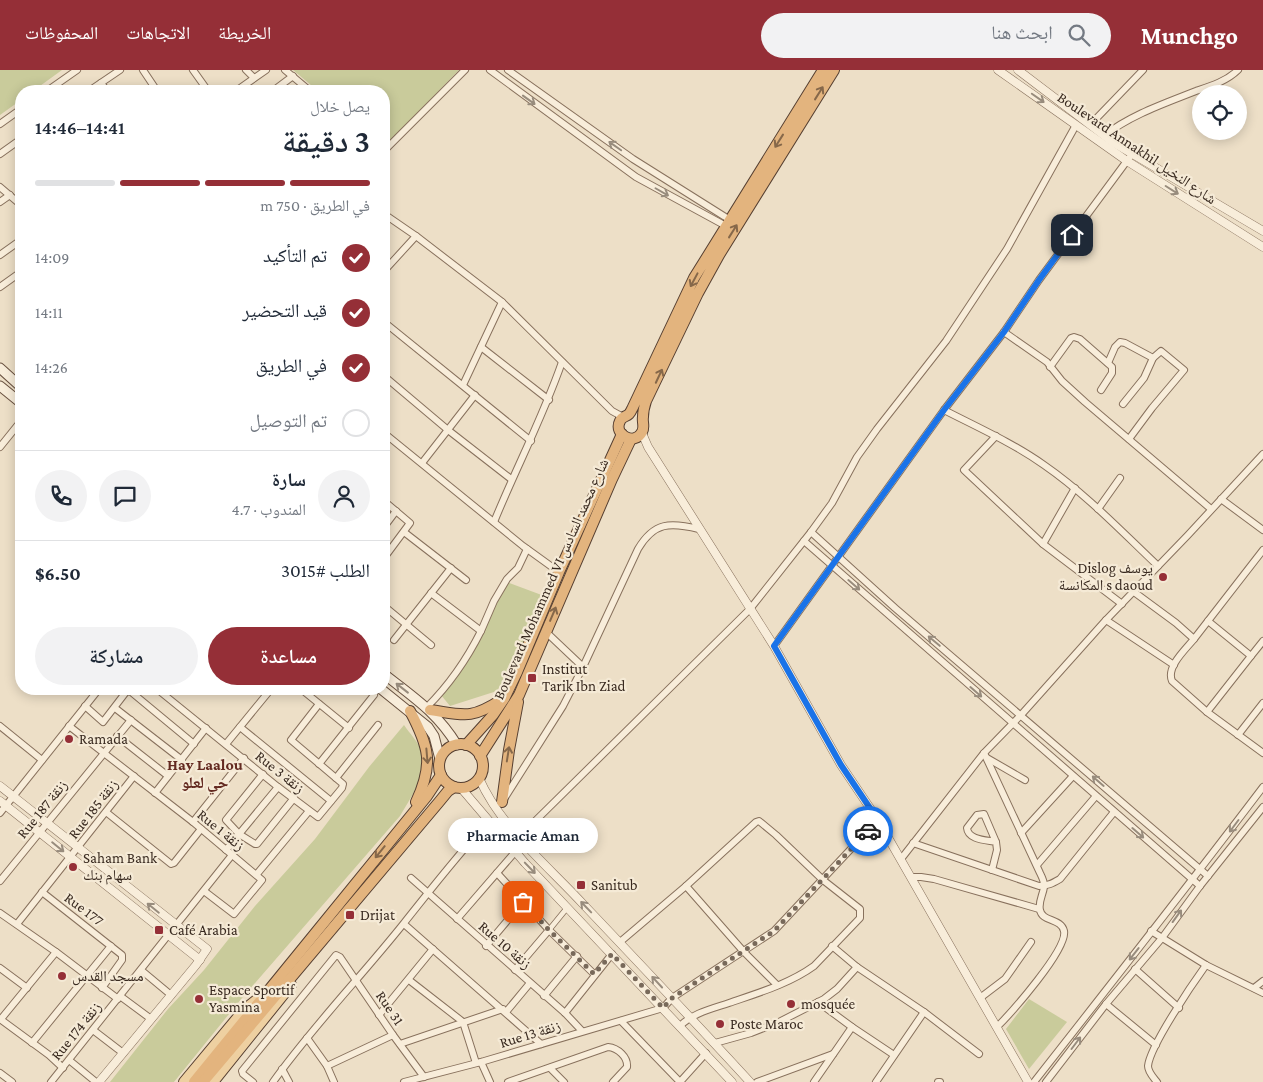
<!DOCTYPE html>
<html lang="ar">
<head>
<meta charset="utf-8">
<style>
	:root { --surface:#fff; --page:#f2f2f3; --text:#1f2937; --muted:#747a83; --line:#e0e1e3; --accent:#952f37 }
	body { margin:0; font-family:"Crimson Pro","Noto Naskh Arabic",serif; background:var(--page); color:var(--text); direction:rtl; height:100vh; display:flex; flex-direction:column; font-size:19px; white-space:nowrap }
	* { box-sizing:border-box; margin:0 }
	p { font-size:16px; color:var(--muted) }
	.icon { flex:none; width:28px; height:28px; fill:none; stroke:currentColor; stroke-width:2; stroke-linecap:round; stroke-linejoin:round }
	.map { position:relative; flex:1; overflow:hidden; direction:ltr }
	.sheet { position:absolute; left:15px; top:15px; width:375px; height:610px; display:flex; flex-direction:column; background:var(--surface); border-radius:20px; box-shadow:0 2px 12px #0003; direction:rtl }
	.sheet>* { flex:none }
	.controls { position:absolute; left:1192px; top:15px; display:grid; gap:10px }
	.controls a { display:grid; place-items:center; width:55px; height:55px; border-radius:50%; background:var(--surface); box-shadow:0 2px 12px #0003; font-size:25px }
	.pin { position:absolute; display:grid; place-items:center; width:42px; height:42px; color:#fff; margin:-21px; border-radius:10px; box-shadow:0 2px 8px #0006 }
	.courier { position:absolute; display:grid; place-items:center; width:50px; height:50px; margin:-25px; border:4px solid #1a73e8; border-radius:50%; background:#fff; color:#222; box-shadow:0 1px 6px #0007 }
	.bubble { position:absolute; height:35px; border-radius:18px; background:var(--surface); box-shadow:0 2px 12px #0003; font-size:16px; font-weight:600; line-height:35px; text-align:center; direction:rtl }
	.headline em { font-style:normal; font-weight:600 }
	.headline div { display:flex; flex-direction:column-reverse }
	.headline { display:flex; align-items:center; justify-content:space-between; height:85px; padding:0 20px }
	h1 { font-size:32px; font-weight:600; line-height:38px }
	.bar { display:grid; grid-template-columns:repeat(4,1fr); gap:8px 5px; align-content:center; height:60px; padding:0 20px }
	.bar i { height:6px; border-radius:4px; background:var(--line) }
	.bar .selected { background:var(--accent) }
	.bar p { grid-column:span 4 }
	.line { display:flex; align-items:center; gap:12px; padding:0 20px; border-top:1px solid var(--line) }
	.line div { flex:1 }
	.round { display:grid; place-items:center; flex:none; width:52px; height:52px; border-radius:26px; background:var(--page) }
	ol { padding:0 20px; list-style:none }
	li { display:flex; align-items:center; gap:15px; height:55px }
	li p { margin-inline-start:auto }
	li .icon { padding:5px; border-radius:50%; background:var(--accent); color:#fff; stroke-width:4 }
	li:last-child { color:var(--muted) }
	li i { width:28px; height:28px; border:2px solid var(--line); border-radius:50% }
	.cta { display:flex; gap:10px; margin-top:auto; padding:10px 20px }
	.cta a { flex:1; height:58px; border-radius:30px; background:var(--accent); color:#fff; font-size:20px; font-weight:600; line-height:58px; text-align:center }
	.cta a+a { background:var(--page); color:var(--text) }
	header { display:flex; align-items:center; gap:30px; box-sizing:border-box; height:70px; padding:0 25px; background:var(--accent); color:#fff }
	header strong { font-size:24px }
	nav { display:flex; gap:28px; margin-inline-start:auto; font-size:18px }
	.search { width:350px; height:45px; background:var(--page); display:flex; align-items:center; gap:12px; box-sizing:border-box; padding:0 18px; border-radius:28px; color:var(--muted); font-size:19px }
	.map>svg:first-child { display:block }
</style>
</head>
<body>
<header>
<strong>Munchgo</strong>
<div class="search"><svg class="icon" aria-label="search" viewBox="0 0 24 24"><circle cx="10" cy="10" r="6"/><path d="M15 15l6 6"/></svg>ابحث هنا</div>
<nav><a>الخريطة</a><a>الاتجاهات</a><a>المحفوظات</a></nav>
</header>
<div class="map">
<svg width="1263" height="1012" viewBox="0 0 1263 1012">
	<rect width="100%" height="100%" fill="#eddfc7"/>
	<!-- green -->
	<g fill="#c9cb9b">
		<polygon points="0,0 62,0 33,21 21,21 21,30 0,45"/>
		<polygon points="293,0 459,0 384,77 384,21 318,21"/>
		<polygon points="504,511 547,527 525,575 497,621 450,636 441,625 471,583"/>
		<path d="M404 655C409 663 419 672 421 681 427 705 412 726 400 746L242 928 174 1012H110L168 939 204 900 255 836 315 769 369 697Z"/>
		<polygon points="1029,929 1067,952 1029,999 1006,959"/>
	</g>
	<g fill="none" stroke-linecap="round" stroke-linejoin="round">
		<!-- pedestrian casing -->
		<g stroke="#88715d" stroke-width="6">
			<polyline id="pedestrian" points="549,860 567,838"/>
		</g>
		<!-- minor casing -->
		<g stroke="#88715d" stroke-width="8">
			<g id="minor">
				<polyline points="143,0 157,21"/>
				<polyline points="193,0 208,21"/>
				<polyline points="246,0 254,8"/>
				<polyline points="285,0 310,21"/>
				<polyline points="490,0 636,107 726,156"/>
				<polyline points="508,0 633,89 730,150"/>
				<polyline points="101,13 107,21"/>
				<polyline points="47,21 77,0"/>
				<polyline points="89,21 120,0"/>
				<polyline points="236,21 266,0"/>
				<polyline points="273,21 293,6"/>
				<polyline points="0,54 21,39"/>
				<polyline points="1090,55 1143,0"/>
				<path d="M1104 66C1130 45 1166 33 1196 21 1211 16 1227 11 1238 0"/>
				<polyline points="384,81 465,0"/>
				<polyline points="0,84 21,69"/>
				<polyline points="0,117 21,135"/>
				<polyline points="0,132 10,125"/>
				<polyline points="384,144 416,166 502,232 612,341 623,347"/>
				<polyline points="0,185 21,170"/>
				<polyline points="384,201 416,166"/>
				<polyline points="0,217 21,202"/>
				<polyline points="384,252 531,371"/>
				<polyline points="1004,262 1047,292 1062,311 1085,332 1211,439"/>
				<polyline points="481,277 549,330"/>
				<polyline points="1108,293 1115,277 1120,272 1125,273 1153,288"/>
				<polyline points="1050,297 1071,268 1074,267 1080,269 1112,297 1112,303 1101,320"/>
				<polyline points="384,306 448,360 511,409"/>
				<polyline points="463,315 502,232"/>
				<polyline points="1123,334 1144,308 1153,288 1161,281 1184,300 1152,338 1129,369"/>
				<path d="M944 340C977 357 1013 373 1044 395 1086 424 1121 461 1158 496"/>
				<polyline points="384,363 523,476 559,502"/>
				<polyline points="996,366 964,400 1043,474 1122,534"/>
				<polyline points="0,377 21,351"/>
				<polyline points="422,393 475,325"/>
				<polyline points="1221,429 1263,460"/>
				<polyline points="384,431 410,453 384,488"/>
				<polyline points="1098,439 1120,408"/>
				<path d="M494 452C516 398 543 347 562 292"/>
				<polyline points="384,457 396,441"/>
				<polyline points="404,462 466,510"/>
				<polyline points="811,462 895,538 1208,806"/>
				<polyline points="804,471 1200,816"/>
				<polyline points="1043,474 1075,418"/>
				<path d="M1134 522 1176 553 1194 569C1185 580 1166 597 1172 611L1207 642 1263 683"/>
				<polyline points="384,536 431,575"/>
				<polyline points="1106,550 1174,595"/>
				<polyline points="481,561 494,531 507,509 518,498 527,479"/>
				<polyline points="546,562 583,597"/>
				<polyline points="1194,569 1263,480"/>
				<polyline points="394,570 451,498"/>
				<polyline points="774,576 944,340 1004,262 1039,210 1132,84"/>
				<polyline points="1251,586 1263,571"/>
				<polyline points="157,619 278,717 318,747 342,718 343,714 291,670 319,634"/>
				<polyline points="301,619 349,658"/>
				<polyline points="85,636 103,652 126,622 130,621 194,674"/>
				<path d="M427 637C449 615 467 589 481 561L431 523"/>
				<polyline points="115,638 182,690"/>
				<polyline points="1207,642 1251,586 1208,551"/>
				<polyline points="0,656 42,690"/>
				<polyline points="69,656 193,752 262,810 234,844 204,821"/>
				<polyline points="240,657 331,731"/>
				<polyline points="1238,665 1263,633"/>
				<polyline points="117,666 168,706"/>
				<polyline points="226,674 271,619"/>
				<path d="M984 683 1040 803C1042 807 1045 813 1044 817 1043 825 1038 832 1040 840 1042 852 1061 848 1064 861 1068 879 1011 943 997 957"/>
				<polyline points="987,688 1025,710"/>
				<polyline points="319,694 374,625"/>
				<polyline points="263,704 226,750 239,764 255,774 257,774 294,728"/>
				<polyline points="336,708 378,655"/>
				<polyline points="155,723 206,658"/>
				<path d="M504 729 563 636 583 597 638 479C654 452 670 452 699 459"/>
				<polyline points="106,742 171,794 174,793 201,759"/>
				<polyline points="0,743 99,619"/>
				<polyline points="193,752 244,688"/>
				<polyline points="1021,763 1073,706"/>
				<polyline points="519,767 750,539 811,462 832,433 857,387 877,359 946,271 1007,179 1076,55"/>
				<path d="M913 773 1039 816C1048 816 1053 813 1060 809L1114 742"/>
				<polyline points="226,780 278,717"/>
				<polyline points="901,789 984,683 1021,645 1106,550 1188,465 1263,384"/>
				<polyline points="1037,795 1096,726"/>
				<path d="M992 800 997 780 996 772 984 744 977 745 967 758C968 770 986 770 996 772"/>
				<polyline points="497,803 549,860 594,904"/>
				<polyline points="257,804 309,741"/>
				<polyline points="911,807 921,807 934,809 1039,839"/>
				<polyline points="411,808 565,943 582,961"/>
				<polyline points="0,811 131,650"/>
				<polyline points="686,816 744,882 777,915"/>
				<polyline points="42,822 122,885 122,890 102,918"/>
				<polyline points="0,843 56,882 118,929"/>
				<polyline points="457,849 515,782"/>
				<polyline points="17,854 134,706"/>
				<polyline points="404,854 541,974"/>
				<polyline points="1151,861 1206,895 1263,923"/>
				<path d="M620 872 686 816 756 752 759 751 776 765 823 810 860 839V848L814 896C789 914 758 923 729 933 711 939 693 943 680 956"/>
				<polyline points="486,876 523,832"/>
				<polyline points="832,876 857,897 924,942 979,984"/>
				<polyline points="0,898 27,918"/>
				<polyline points="1135,899 1179,938"/>
				<polyline points="141,900 171,925"/>
				<polyline points="515,900 549,860"/>
				<polyline points="409,910 463,952 476,993"/>
				<polyline points="1254,918 1263,911"/>
				<polyline points="120,926 151,949"/>
				<polyline points="544,926 577,886"/>
				<polyline points="980,928 1005,909 1031,872"/>
				<polyline points="818,932 852,957 894,985"/>
				<polyline points="1106,934 1156,975"/>
				<polyline points="506,942 530,913"/>
				<polyline points="565,943 612,884"/>
				<polyline points="379,945 433,879"/>
				<polyline points="0,949 49,985 63,998"/>
				<polyline points="1,949 56,882"/>
				<polyline points="621,951 680,1012"/>
				<polyline points="93,960 123,983"/>
				<polyline points="307,968 327,996 334,1012"/>
				<polyline points="32,973 111,876"/>
				<polyline points="715,973 751,963 779,952 824,929 837,919 857,897"/>
				<polyline points="400,974 503,939"/>
				<polyline points="69,990 96,1012"/>
				<polyline points="481,992 490,1012"/>
				<polyline points="327,996 393,965"/>
				<polyline points="550,998 564,1012"/>
				<polyline points="282,999 289,1012"/>
				<polyline points="0,1003 12,1012"/>
				<polyline points="51,1012 232,785"/>
				<polyline points="253,1012 243,1004 242,1001 336,885 340,887 393,965 424,1007"/>
				<path d="M273 1012C313 956 361 907 404 853 432 818 459 783 489 751"/>
				<polyline points="404,1012 481,992 663,938 672,928 774,861 878,750"/>
				<path d="M508 1012 608 977C618 978 628 987 627 997L613 1012"/>
				<polyline points="680,1012 706,983"/>
				<polyline points="757,1012 833,984"/>
				<polyline points="814,1012 852,957"/>
				<polyline points="876,1012 924,942"/>
				<polyline points="938,1012 940,1012"/>
				<path d="M1034 1012C1111 914 1188 816 1263 717"/>
				<polyline points="1046,1012 1106,934 1162,868 1200,816 1263,737"/>
				<path d="M1157 1012C1153 1007 1148 1002 1148 996 1150 976 1193 913 1206 895"/>
			</g>
		</g>
		<!-- tertiary casing -->
		<g stroke="#88715d" stroke-width="9">
			<g id="tertiary">
				<polyline points="998,0 1127,91 1263,177"/>
				<polyline points="1018,0 1114,73 1263,161"/>
				<polyline points="642,363 648,377 774,576 841,695 878,750 1028,1012"/>
				<path d="M479 708C501 758 547 795 583 834 639 893 695 952 750 1012"/>
				<polyline points="0,716 207,879 196,895 99,1012"/>
				<polyline points="461,718 525,793 732,1012"/>
				<polyline points="0,731 200,890"/>
			</g>
		</g>
		<!-- secondary casing -->
		<g stroke="#6a5240" stroke-width="11">
			<g id="secondary">
				<polyline points="0,298 21,317"/>
				<polyline points="0,316 21,333"/>
				<path d="M384 604C413 627 437 642 457 675"/>
				<polyline points="381,619 428,657 434,666 440,689"/>
			</g>
		</g>
		<!-- primary casing -->
		<g stroke="#563f31" stroke-width="12">
			<g id="primary">
				<polyline points="184,1012 244,940 264,924"/>
				<polyline points="213,1012 291,915"/>
			</g>
		</g>
		<!-- trunk casing -->
		<g stroke="#563f31" stroke-width="12">
			<g id="trunk">
				<path d="M823 0 694 208 633 337C632 339 631 342 629 344 626 347 622 346 620 351 613 365 635 376 642 362 645 357 642 352 643 347 643 341 644 337 646 331L698 223 719 185 834 0"/>
				<path d="M430 640C464 645 470 650 501 630"/>
				<path d="M410 641C429 677 434 694 416 732"/>
				<circle cx="461" cy="696" r="22"/>
				<polyline points="466,675 493,645 504,629 517,602 559,502 622,364"/>
				<polyline points="480,686 519,625 612,409 631,369"/>
				<polyline points="502,732 509,680 518,632"/>
				<polyline points="194,1012 427,726 441,705"/>
				<polyline points="203,1012 439,732 448,721 454,717"/>
			</g>
		</g>
		<!-- pedestrian -->
		<use href="#pedestrian" stroke="#f8edda" stroke-width="4.5"/>
		<!-- minor -->
		<use href="#minor" stroke="#f8edda" stroke-width="6"/>
		<!-- tertiary -->
		<use href="#tertiary" stroke="#f8edda" stroke-width="8"/>
		<!-- secondary -->
		<use href="#secondary" stroke="#f8edda" stroke-width="9"/>
		<!-- primary -->
		<use href="#primary" stroke="#eed0a1" stroke-width="10"/>
		<!-- trunk -->
		<use href="#trunk" stroke="#e3b47e" stroke-width="10"/>
	</g>
	<!-- one-way arrows -->
	<defs><path id="oneway-shaft" d="M-6 0H5M1.5-3L5.5 0L1.5 3" fill="none" stroke-width="1.6" stroke-linecap="round" stroke-linejoin="round" transform="scale(1.25)"/></defs>
	<g stroke="#86684a">
		<use href="#oneway-shaft" transform="translate(819 23) rotate(-58)"/>
		<use href="#oneway-shaft" transform="translate(779 71) rotate(122)"/>
		<use href="#oneway-shaft" transform="translate(733 161) rotate(-58)"/>
		<use href="#oneway-shaft" transform="translate(694 210) rotate(118)"/>
		<use href="#oneway-shaft" transform="translate(659 306) rotate(-65)"/>
		<use href="#oneway-shaft" transform="translate(553 544) rotate(-67)"/>
		<use href="#oneway-shaft" transform="translate(508 684) rotate(-81)"/>
		<use href="#oneway-shaft" transform="translate(427 686) rotate(85)"/>
		<use href="#oneway-shaft" transform="translate(380 782) rotate(129)"/>
	</g>
	<g stroke="#988c7d">
		<use href="#oneway-shaft" transform="translate(1038 28) rotate(35)"/>
		<use href="#oneway-shaft" transform="translate(529 30) rotate(36)"/>
		<use href="#oneway-shaft" transform="translate(615 76) rotate(-145)"/>
		<use href="#oneway-shaft" transform="translate(1172 120) rotate(32)"/>
		<use href="#oneway-shaft" transform="translate(662 122) rotate(30)"/>
		<use href="#oneway-shaft" transform="translate(854 515) rotate(41)"/>
		<use href="#oneway-shaft" transform="translate(934 571) rotate(-140)"/>
		<use href="#oneway-shaft" transform="translate(402 618) rotate(-142)"/>
		<use href="#oneway-shaft" transform="translate(976 622) rotate(41)"/>
		<use href="#oneway-shaft" transform="translate(1098 711) rotate(-139)"/>
		<use href="#oneway-shaft" transform="translate(1234 756) rotate(127)"/>
		<use href="#oneway-shaft" transform="translate(1138 763) rotate(41)"/>
		<use href="#oneway-shaft" transform="translate(58 777) rotate(39)"/>
		<use href="#oneway-shaft" transform="translate(530 798) rotate(46)"/>
		<use href="#oneway-shaft" transform="translate(586 837) rotate(-134)"/>
		<use href="#oneway-shaft" transform="translate(153 838) rotate(-141)"/>
		<use href="#oneway-shaft" transform="translate(1177 846) rotate(-54)"/>
		<use href="#oneway-shaft" transform="translate(1134 884) rotate(128)"/>
		<use href="#oneway-shaft" transform="translate(657 912) rotate(-133)"/>
		<use href="#oneway-shaft" transform="translate(1076 973) rotate(-53)"/>
	</g>
	<g fill="none" stroke-linecap="round" stroke-linejoin="round">
		<!-- done -->
		<polyline stroke="#78695a" stroke-width="5" stroke-dasharray="0 9" points="523,832 549,860 594,904 612,884 663,938 672,928 774,861 868,761"/>
		<!-- route -->
		<polyline stroke="#1a73e8" stroke-width="6" points="868,761 878,750 841,695 774,576 944,340 1004,262 1039,210 1072,165"/>
	</g>
	<!-- markers -->
	<g fill="#952f37" stroke="#f5ead6" stroke-width="2">
		<circle cx="1163" cy="507" r="5"/>
		<rect x="527" y="603" width="10" height="10" rx="2.5"/>
		<circle cx="69" cy="669" r="5"/>
		<circle cx="73" cy="797" r="5"/>
		<rect x="576" y="810" width="10" height="10" rx="2.5"/>
		<rect x="345" y="840" width="10" height="10" rx="2.5"/>
		<rect x="154" y="855" width="10" height="10" rx="2.5"/>
		<circle cx="62" cy="906" r="5"/>
		<circle cx="199" cy="929" r="5"/>
		<circle cx="791" cy="934" r="5"/>
		<circle cx="720" cy="954" r="5"/>
	</g>
	<g text-anchor="middle" stroke-width="4.5" stroke-linejoin="round" paint-order="stroke">
		<!-- street labels -->
		<g font-size="15" fill="#392a20" stroke="#f5ead6">
			<text transform="translate(1137 78) rotate(34)" y="5">Boulevard Annakhil شارع النخيل</text>
			<text transform="translate(551 509) rotate(-66)" y="5">Boulevard Mohammed VI شارع محمد السادس</text>
			<text transform="translate(280 702) rotate(39)" y="5">Rue 3 زنقة</text>
			<text transform="translate(42 739) rotate(-51)" y="5">Rue 187 زنقة</text>
			<text transform="translate(93 739) rotate(-52)" y="5">Rue 185 زنقة</text>
			<text transform="translate(221 760) rotate(39)" y="5">Rue 1 زنقة</text>
			<text transform="translate(84 839) rotate(37)" y="5">Rue 177</text>
			<text transform="translate(505 875) rotate(41)" y="5">Rue 10 زنقة</text>
			<text transform="translate(390 938) rotate(56)" y="5">Rue 31</text>
			<text transform="translate(76 961) rotate(-51)" y="5">Rue 174 زنقة</text>
			<text transform="translate(530 964) rotate(-17)" y="5">Rue 13 زنقة</text>
		</g>
		<!-- poi labels -->
		<g font-size="15" fill="#392a20" stroke="#f5ead6" text-anchor="start">
			<text x="1153" y="503" text-anchor="end">Dislog يوسف<tspan x="1153" dy="17">المكانسة s daoud</tspan></text>
			<text x="542" y="604">Institut<tspan x="542" dy="17">Tarik Ibn Ziad</tspan></text>
			<text x="79" y="674">Ramada</text>
			<text x="83" y="793">Saham Bank<tspan x="83" dy="17">سهام بنك</tspan></text>
			<text x="591" y="820">Sanitub</text>
			<text x="360" y="850">Drijat</text>
			<text x="169" y="865">Café Arabia</text>
			<text x="72" y="911">مسجد القدس</text>
			<text x="209" y="925">Espace Sportif<tspan x="209" dy="17">Yasmina</tspan></text>
			<text x="801" y="939">mosquée</text>
			<text x="730" y="959">Poste Maroc</text>
		</g>
		<!-- neighbourhood labels -->
		<g font-size="16" font-weight="bold" fill="#642a21" stroke="#f5ead6">
			<text x="205" y="700">Hay Laalou<tspan x="205" dy="18">حي لعلو</tspan></text>
		</g>
	</g>
</svg>
<div class="controls">
<a><svg class="icon" aria-label="locate" viewBox="0 0 24 24"><circle cx="12" cy="12" r="6"/><path d="M12 2v4M12 18v4M2 12h4M18 12h4"/></svg></a>
</div>
<div class="pin" style="left:523px;top:832px;background:#ea580c"><svg class="icon" aria-label="bag" viewBox="0 0 24 24"><path d="M5 8h14l-1 12H6zM9 8a3 3 0 0 1 6 0"/></svg></div>
<div class="pin" style="left:1072px;top:165px;background:#1f2937"><svg class="icon" aria-label="home" viewBox="0 0 24 24"><path d="M3 11l9-7 9 7M6 9v11h12V9"/></svg></div>
<div class="courier" style="left:868px;top:761px"><svg class="icon" aria-label="car" viewBox="0 0 24 24"><path d="M5 17H2v-5l4-1 3-4h7l3 4 3 1v5h-3M9 17h6M6 11h13"/><circle cx="7" cy="17" r="2"/><circle cx="17" cy="17" r="2"/></svg></div>
<div class="bubble" style="left:448px;top:748px;width:150px">Pharmacie Aman</div>
<section class="sheet">
<div class="headline"><div><h1>3 دقيقة</h1><p>يصل خلال</p></div><em>14:41–14:46</em></div>
<div class="bar"><i class="selected"></i><i class="selected"></i><i class="selected"></i><i></i><p>في الطريق · 750 m</p></div>
<ol>
<li><svg class="icon" aria-label="check" viewBox="0 0 24 24"><path d="M5 12l5 5 9-10"/></svg>تم التأكيد<p>14:09</p></li>
<li><svg class="icon" aria-label="check" viewBox="0 0 24 24"><path d="M5 12l5 5 9-10"/></svg>قيد التحضير<p>14:11</p></li>
<li><svg class="icon" aria-label="check" viewBox="0 0 24 24"><path d="M5 12l5 5 9-10"/></svg>في الطريق<p>14:26</p></li>
<li><i></i>تم التوصيل</li>
</ol>
<div class="line" style="height:90px"><a class="round"><svg class="icon" aria-label="person" viewBox="0 0 24 24"><circle cx="12" cy="8" r="4"/><path d="M4 21q1-7 8-7t8 7"/></svg></a><div><b>سارة</b><p>المندوب · 4.7</p></div><a class="round"><svg class="icon" aria-label="chat" viewBox="0 0 24 24"><path d="M4 5h16v11H9l-5 4z"/></svg></a><a class="round"><svg class="icon" aria-label="phone" viewBox="0 0 24 24"><path d="M5 4h4l2 5-3 2q2 4 5 5l2-3 5 2v4C11 20 4 13 5 4z"/></svg></a></div>
<div class="line" style="height:65px"><div>الطلب #3015</div><b>$6.50</b></div>
<div class="cta"><a>مساعدة</a><a>مشاركة</a></div>
</section>
</div>
</body>
</html>
